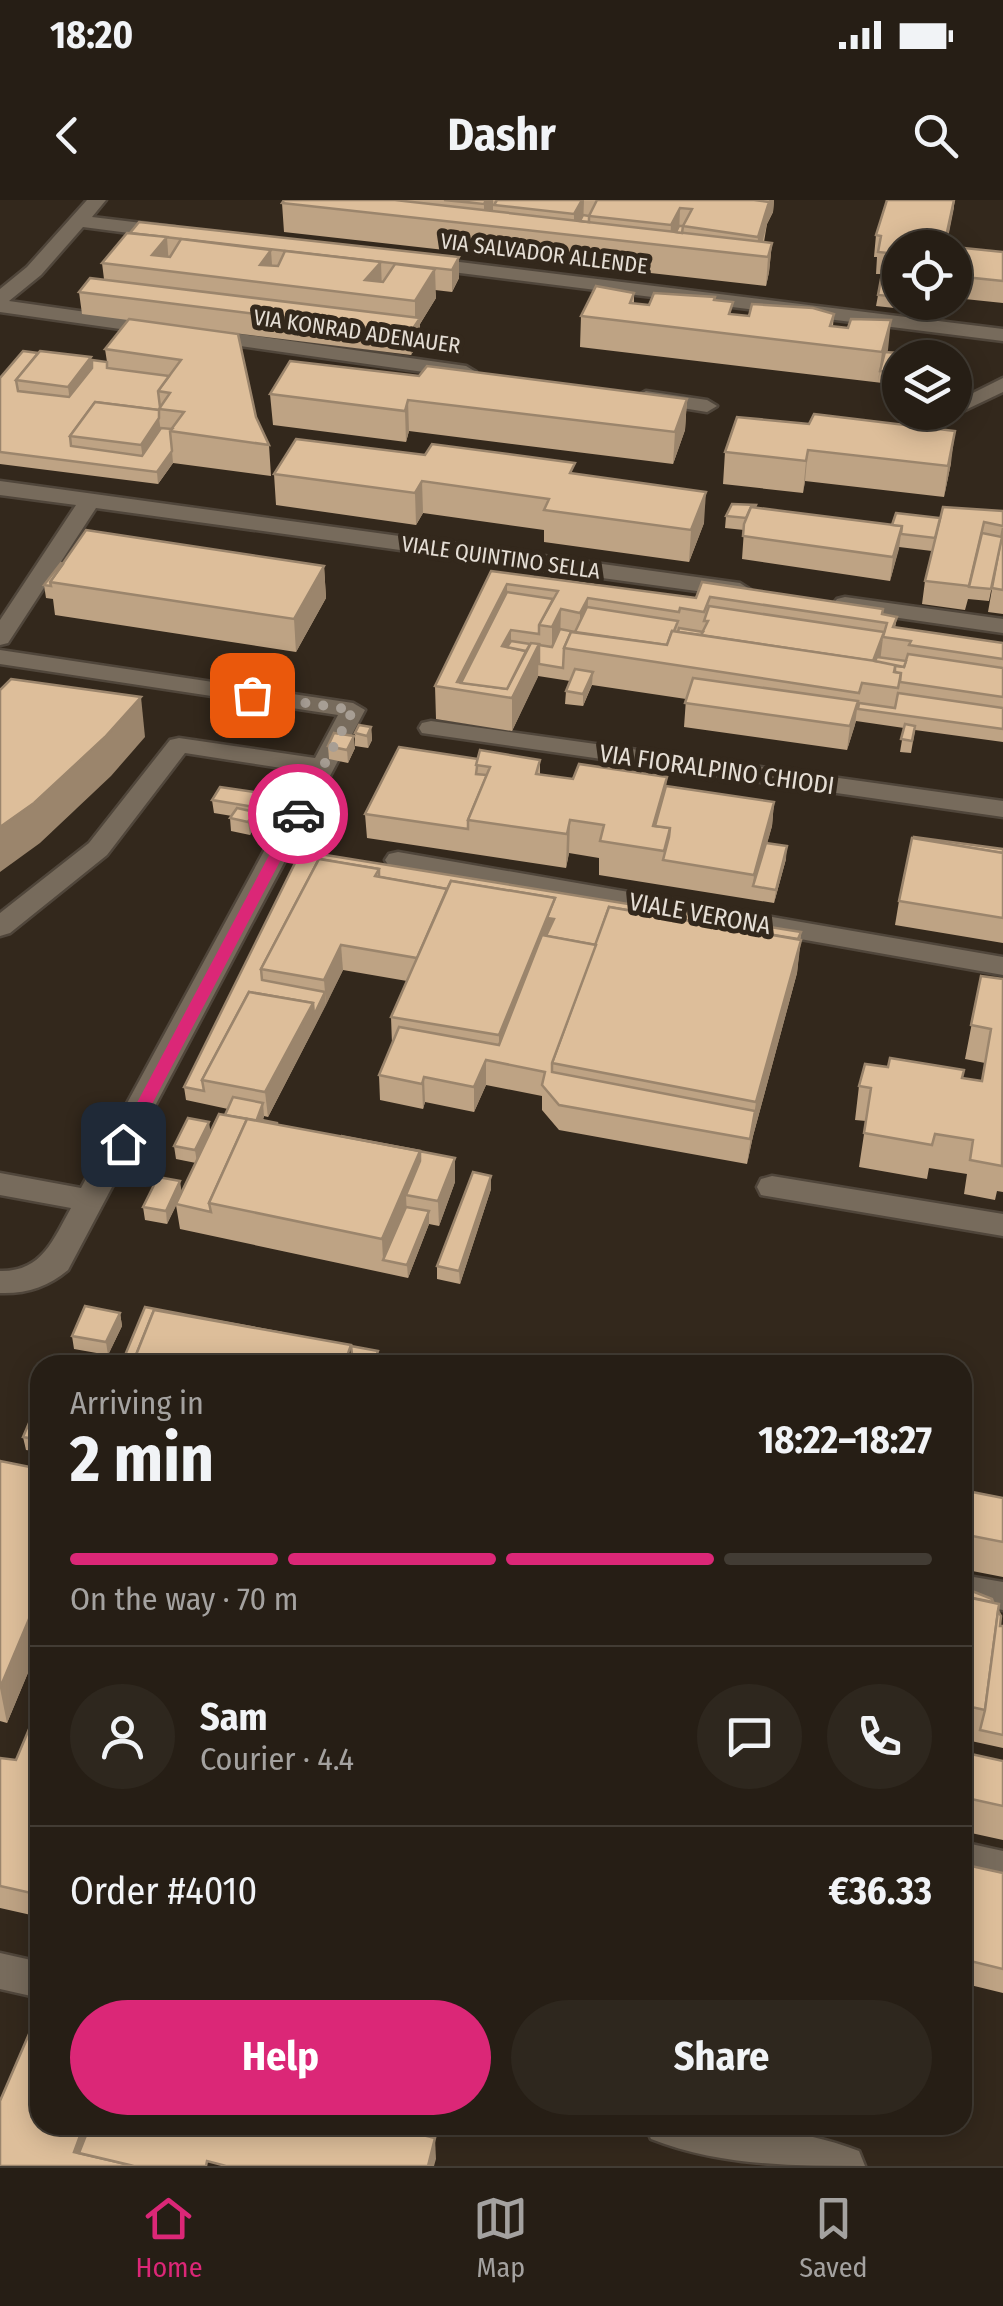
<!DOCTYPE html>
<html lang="en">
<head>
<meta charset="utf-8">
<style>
	:root { --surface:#261e15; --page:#2e271e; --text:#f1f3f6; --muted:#a4a2a0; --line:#423c34; --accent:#db2777 }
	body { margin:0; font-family:"Fira Sans Condensed",sans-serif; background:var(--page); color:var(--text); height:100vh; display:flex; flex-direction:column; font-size:38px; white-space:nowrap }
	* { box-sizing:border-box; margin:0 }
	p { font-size:32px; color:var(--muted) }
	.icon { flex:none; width:55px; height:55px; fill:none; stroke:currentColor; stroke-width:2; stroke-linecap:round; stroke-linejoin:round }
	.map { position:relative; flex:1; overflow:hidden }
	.drawer { position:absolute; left:30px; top:1155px; width:942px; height:780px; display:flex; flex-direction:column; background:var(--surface); border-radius:30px; box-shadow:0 5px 25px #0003,0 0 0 2px var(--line) }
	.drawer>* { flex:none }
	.controls { position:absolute; left:882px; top:30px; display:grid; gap:20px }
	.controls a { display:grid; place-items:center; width:90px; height:90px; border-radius:50%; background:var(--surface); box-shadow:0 5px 25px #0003,0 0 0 2px var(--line); font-size:50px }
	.pin { position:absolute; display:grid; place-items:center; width:85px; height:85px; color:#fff; margin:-42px; border-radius:20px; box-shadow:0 5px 15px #0006 }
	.courier { position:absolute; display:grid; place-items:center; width:100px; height:100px; margin:-50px; border:8px solid #db2777; border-radius:50%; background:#fff; color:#222; box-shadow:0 2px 12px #0007 }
	.headline em { font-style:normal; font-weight:700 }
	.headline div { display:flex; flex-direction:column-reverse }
	.headline { display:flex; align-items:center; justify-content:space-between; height:170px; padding:0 40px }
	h1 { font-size:65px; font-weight:700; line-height:75px }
	.bar { display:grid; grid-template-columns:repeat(4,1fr); gap:15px 10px; align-content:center; height:120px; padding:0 40px }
	.bar i { height:12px; border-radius:8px; background:var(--line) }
	.bar .on { background:var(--accent) }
	.bar p { grid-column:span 4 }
	.line { display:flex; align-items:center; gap:25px; padding:0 40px; border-top:2px solid var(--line) }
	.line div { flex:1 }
	.round { display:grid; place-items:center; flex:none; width:105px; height:105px; border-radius:52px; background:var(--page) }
	.cta { display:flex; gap:20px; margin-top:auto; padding:20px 40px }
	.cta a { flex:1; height:115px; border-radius:60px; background:var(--accent); color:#fff; font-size:40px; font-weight:700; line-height:115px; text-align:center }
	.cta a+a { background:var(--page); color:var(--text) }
	.status { display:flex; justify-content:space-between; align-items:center; height:70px; padding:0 50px; background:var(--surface); direction:ltr }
	.status svg { height:28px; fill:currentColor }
	header { display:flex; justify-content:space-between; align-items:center; height:130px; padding:0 40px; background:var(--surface); font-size:45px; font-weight:700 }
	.menu { display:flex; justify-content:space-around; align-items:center; height:140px; border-top:2px solid var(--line); background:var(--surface); font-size:28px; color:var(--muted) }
	.menu a { display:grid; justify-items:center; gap:5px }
	.menu .on { color:var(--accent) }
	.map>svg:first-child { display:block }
</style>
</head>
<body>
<div class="status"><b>18:20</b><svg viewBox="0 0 49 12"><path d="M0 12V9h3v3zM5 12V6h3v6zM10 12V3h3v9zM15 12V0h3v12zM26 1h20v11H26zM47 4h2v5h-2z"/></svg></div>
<header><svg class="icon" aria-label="back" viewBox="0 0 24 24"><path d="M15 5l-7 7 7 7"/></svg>Dashr<svg class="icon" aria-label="search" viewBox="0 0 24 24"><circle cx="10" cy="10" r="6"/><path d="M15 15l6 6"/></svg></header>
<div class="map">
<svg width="1003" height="1966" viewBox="0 0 1003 1966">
	<rect width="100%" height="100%" fill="#33281c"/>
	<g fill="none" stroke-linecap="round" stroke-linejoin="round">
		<!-- minor casing -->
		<g stroke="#50463b" stroke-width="5">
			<g id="minor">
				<polygon points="87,0 106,0 92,17 175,27 184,33 175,39 83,27 41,75 9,101 466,166 476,172 466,178 0,112 0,89 27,67"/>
				<polygon points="419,57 1003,129 1003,141 412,67 412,59"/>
				<polygon points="1003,178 1003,192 919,232 909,226 932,212 955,212 955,202"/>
				<polygon points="646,191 707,200 717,206 707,212 639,201 636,197"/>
				<polygon points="0,281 740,383 751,390 740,397 96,308 8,443 0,445 0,420 76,305 0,295"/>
				<polygon points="845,397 1003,419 1003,433 837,409 833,404 837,399"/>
				<path d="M0 450 353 503 365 510 68 1070C48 1087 26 1094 0 1093V1071C42 1072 53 1040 71 1008L0 995V973L81 988 307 572 185 553 107 655 10 733 0 736V713L89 643 170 540 179 538 315 558 338 515 0 464Z"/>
				<polygon points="431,521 1003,601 1003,617 422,533 419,528 422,523"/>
				<polygon points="398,652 1003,757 1003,775 389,666 385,660 389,654"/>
				<polygon points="772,976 1003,1014 1003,1036 761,995 757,987 761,979"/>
				<polygon points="962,1375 1003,1382 1003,1410 962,1403"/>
				<polygon points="962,1642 1003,1651 1003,1685 962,1676"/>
				<polygon points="0,1753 40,1762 40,1798 0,1789"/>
				<path d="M645 1925C718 1925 790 1924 859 1951L865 1966C792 1966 720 1966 651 1939Z"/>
			</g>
		</g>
		<!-- minor -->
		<use href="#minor" fill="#776b5c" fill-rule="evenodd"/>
	</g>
	<!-- wall -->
	<g fill="#bea384">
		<polygon points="284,0 774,0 773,12 767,24 764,42 772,43 769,72 766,86 284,32 282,3"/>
		<polygon points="887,0 955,0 946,46 1003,52 1003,103 955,98 955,48 900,48 900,102 925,102 922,111 876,106 882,74 876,74 877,57 874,57 876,35"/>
		<polygon points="127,33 459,57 459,78 452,92 435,90 436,98 420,124 420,140 411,155 171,125 256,217 269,245 271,276 173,263 158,284 0,264 0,178 92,160 107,162 105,149 128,120 82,114 79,92 104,79 102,63"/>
		<polygon points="634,93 634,103 649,105 714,100 732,114 749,116 834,114 833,126 887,152 897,165 891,184 580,147 581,116"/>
		<polygon points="419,176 687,199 685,230 673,264 409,231 406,242 273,225 270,194"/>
		<polygon points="737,217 951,263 944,297 805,281 803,293 723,284 725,252"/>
		<polygon points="274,274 574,274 704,323 689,362 544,342 544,330 423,313 416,325 276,305"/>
		<polygon points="756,307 892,325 940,318 1003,311 1003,414 988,412 996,366 989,401 968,399 965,410 922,404 925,381 932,351 899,347 890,381 742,359 744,330 725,328 726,316"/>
		<polygon points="61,363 324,366 326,398 296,452 55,415 53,399 46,398 44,385"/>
		<polygon points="491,371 696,398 702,382 897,417 895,428 1003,443 1003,542 915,530 911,553 900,552 904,528 856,521 847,550 684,527 686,499 592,485 583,506 565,504 566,491 570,481 538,476 512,531 436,519 435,486"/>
		<polygon points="371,527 372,540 368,548 355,546 355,533"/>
		<polygon points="328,546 355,548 348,563 329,559"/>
		<polygon points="478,559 540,560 540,574 573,579 667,577 666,586 774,602 772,626 767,643 786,659 774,703 599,675 599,658 569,653 566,668 367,638 365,614"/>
		<polygon points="212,600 269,607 262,621 255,620 256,624 250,635 231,631 230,618 232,616 214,613"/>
		<polygon points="1003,649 1003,743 895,725 899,701"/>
		<polygon points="301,651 801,732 797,773 753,936 747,964 559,930 542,910 542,896 486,885 474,912 425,902 423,909 380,900 379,875 392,844 391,817 407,781 343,770 314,828 268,917 264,916 263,920 277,924 455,958 455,982 439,1026 429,1024 408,1078 180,1029 176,1005 167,1024 145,1020 143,1007 182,993 196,963 176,959 174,946 210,932 225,915 228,909 186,900 184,887"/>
		<polygon points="981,776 1003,779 1003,992 997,991 995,1000 964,994 967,974 929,968 927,979 859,967 866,921 855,920 859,886 963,878 982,881 985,863 965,859"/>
		<polygon points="491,976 491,989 460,1084 437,1079 437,1066"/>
		<polygon points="120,1113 122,1126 108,1155 74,1149 72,1136"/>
		<polygon points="40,1202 40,1252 26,1250 23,1237"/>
		<polygon points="0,1261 40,1269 40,1444 7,1523 0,1521"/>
		<polygon points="962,1290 1003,1298 1003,1377 962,1369"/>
		<polygon points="962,1392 998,1411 1000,1426 1003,1426 1003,1548 962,1539"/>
		<polygon points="40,1503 40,1717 0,1708 0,1558 16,1560"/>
		<polygon points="962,1552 1003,1561 1003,1640 962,1631"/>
		<polygon points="962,1664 1003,1673 1003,1793 962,1783"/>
	</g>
	<!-- shaded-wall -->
	<g fill="#9b856c">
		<polygon points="486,0 493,0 493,16 484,22 484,4"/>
		<polygon points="582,0 584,0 583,27 574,32 574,14"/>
		<polygon points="769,0 774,0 773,12 767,24 759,56 757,56 758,37"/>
		<polygon points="954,0 954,8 946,48 944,48"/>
		<polygon points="680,8 679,37 670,42 671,25"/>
		<polygon points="167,37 169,67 152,55"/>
		<polygon points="772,43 769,72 766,86 768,57"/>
		<polygon points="271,50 273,79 260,65"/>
		<polygon points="459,57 459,78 452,92 452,70"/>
		<polygon points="381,62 382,92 365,80"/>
		<polygon points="435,69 436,98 420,124 420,140 411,155 410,133 415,124 415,101"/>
		<polygon points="891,120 888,150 882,171 880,171 878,182 882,152"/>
		<polygon points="91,157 94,180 71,209 68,187"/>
		<polygon points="687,199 685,230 673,264 675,232"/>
		<polygon points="408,200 409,231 406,242 405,211"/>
		<polygon points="159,218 162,240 144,268 141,245"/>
		<polygon points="955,231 951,263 944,297 948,266"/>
		<polygon points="808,250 805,281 803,293 806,261"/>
		<polygon points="172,251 173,263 158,284 157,272"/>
		<polygon points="422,281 423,313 416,325 415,293"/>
		<polygon points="706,292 704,323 689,362 691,330"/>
		<polygon points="902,326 899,349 890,381 893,357"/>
		<polygon points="324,366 326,398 296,452 294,419"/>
		<polygon points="507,384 507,416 457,489 457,482"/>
		<polygon points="588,398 587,431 580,433 580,413"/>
		<polygon points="561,409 560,442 552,460 552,427"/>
		<polygon points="511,430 511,453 502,446"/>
		<polygon points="883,438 880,462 872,462"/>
		<polygon points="539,444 538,477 512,531 512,498"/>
		<polygon points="593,472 592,484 583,506 583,494"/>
		<polygon points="141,497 145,537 111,576 40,643 0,672 0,627"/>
		<polygon points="858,501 855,525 847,550 850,526"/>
		<polygon points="371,527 372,540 368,548 367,536"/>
		<polygon points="354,536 355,548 348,563 347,550"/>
		<polygon points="268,594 269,607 262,621 261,608"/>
		<polygon points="774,602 772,626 755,687 753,686 754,675"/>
		<polygon points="255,612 256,624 250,635 248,622"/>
		<polygon points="570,620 569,653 566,668 567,634"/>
		<polygon points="787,646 786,659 774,703 776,690"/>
		<polygon points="555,698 554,732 499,863 499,835"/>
		<polygon points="801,740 797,773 753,936 747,964 756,902"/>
		<polygon points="341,745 343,770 326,805 324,780"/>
		<polygon points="325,792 326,805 268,917 265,892 313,803"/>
		<polygon points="486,860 486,885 474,912 474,887"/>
		<polygon points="424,877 425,902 423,909 422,884"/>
		<polygon points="263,903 264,916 258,932 257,919"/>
		<polygon points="209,922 211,935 197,963 195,950"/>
		<polygon points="420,951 421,985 406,995 407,1019 383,1060 382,1039"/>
		<polygon points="455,958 455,982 439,1026 438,1001"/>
		<polygon points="491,976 491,989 460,1084 459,1071"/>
		<polygon points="180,981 182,994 167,1024 166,1011"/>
		<polygon points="429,1011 429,1024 408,1078 407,1065"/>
		<polygon points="120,1113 122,1126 108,1155 106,1142"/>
		<polygon points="40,1393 40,1444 7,1523 0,1488"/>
		<polygon points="84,1925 104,1925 89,1962 74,1952"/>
		<polygon points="435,1938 436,1959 434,1966 428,1966"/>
	</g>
	<!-- building -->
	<g fill="#ddbe9a" stroke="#9b856c" stroke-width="2.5">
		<polygon points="284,0 395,0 772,43 768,57 282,3"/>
		<polygon points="444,0 486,0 484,4"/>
		<polygon points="497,0 582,0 574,14 494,5"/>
		<polygon points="597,0 754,0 769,2 758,37 683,26 692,9 680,8 671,25 589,16"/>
		<polygon points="887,0 954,0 944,46 1003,52 1003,81 955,76 955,48 900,48 900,70 896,70 898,54 878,52 881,36 876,35"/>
		<polygon points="583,15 589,16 589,22 580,21"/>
		<polygon points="139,22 459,57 452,70 130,33"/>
		<polygon points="679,26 683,26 682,33 676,32"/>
		<polygon points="127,33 167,37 152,55 170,57 181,39 271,50 260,65 278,66 285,51 381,62 365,80 383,82 395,64 435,69 415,101 102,63"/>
		<polygon points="884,63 897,64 895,80 900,81 900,97 878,95"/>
		<polygon points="90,78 420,118 410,133 79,92"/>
		<polygon points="596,86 634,93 630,103 649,105 654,93 715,97 714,100 733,102 729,114 749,116 752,104 813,108 834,114 830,126 848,128 851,119 891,120 882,152 581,116"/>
		<polygon points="129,119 238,134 256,217 269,245 170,231 184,212 159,209 170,193 158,191 181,160 105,149"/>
		<polygon points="23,151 38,153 16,180 18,191 69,197 92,168 92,160 107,162 107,168 169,176 158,191 160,207 159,210 95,202 70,236 71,246 142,256 161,228 172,229 170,231 172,251 157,272 0,252 0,178"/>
		<polygon points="40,151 91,157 68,187 16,180"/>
		<polygon points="885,152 898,153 893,172 880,171"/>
		<polygon points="290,161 419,176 427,166 687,199 675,232 408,200 405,211 270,194"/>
		<polygon points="95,202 159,210 159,218 141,245 70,236"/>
		<polygon points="814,214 955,231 948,266 808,250 806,261 725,252 737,217 809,224"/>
		<polygon points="296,239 425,255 432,244 575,263 570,273 706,292 691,330 544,310 549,299 422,281 415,293 274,274"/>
		<polygon points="732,304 756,305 755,307 751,307 746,318 726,316"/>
		<polygon points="751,307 902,326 893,357 743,336 744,324"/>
		<polygon points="943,307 1003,311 1003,326 984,322 969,386 925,381"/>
		<polygon points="896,313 940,318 935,338 901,334 902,326 892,325"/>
		<polygon points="1003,328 1003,390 992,388"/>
		<polygon points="86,330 324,366 294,419 50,382"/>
		<polygon points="982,333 1002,337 991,389 969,387"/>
		<polygon points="61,363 63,364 50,382 51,386 44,385"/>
		<polygon points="491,371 696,398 702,382 883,409 882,414 897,417 893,427 1003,443 1003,459 909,445 911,441 883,437 887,423 710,397 704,412 680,408 679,412 588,398 580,413 561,409 552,427 539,425 558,391 507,384 457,482 507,489 531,443 539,444 512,498 435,486"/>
		<polygon points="507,392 553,399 539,425 539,434 511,430 502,446 526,451 507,489 461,483"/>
		<polygon points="709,406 884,432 873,461 701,435 708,421 704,421"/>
		<polygon points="587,407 678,421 674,431 672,431 667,445 575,432"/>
		<polygon points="679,428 703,432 701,435 678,432"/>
		<polygon points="560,429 575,432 571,432 564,448 563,468 539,464 539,445 552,447"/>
		<polygon points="672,431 896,464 894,472 901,473 898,488 862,483 859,493 564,448 571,432 667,445"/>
		<polygon points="511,441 530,444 526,451 507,447"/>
		<polygon points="908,454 1003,468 1003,497 900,482 901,473 895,472 895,466 904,467"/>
		<polygon points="877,457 906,461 904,467 875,461"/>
		<polygon points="575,469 593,472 583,494 566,491"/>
		<polygon points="693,478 858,501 850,526 685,503"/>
		<polygon points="11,479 141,497 105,537 34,603 0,627 0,490"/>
		<polygon points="898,493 1003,508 1003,529 858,509 859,503 895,508"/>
		<polygon points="905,524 915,526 912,541 901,539"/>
		<polygon points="359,525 371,527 367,536 355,533"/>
		<polygon points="334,533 354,536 347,550 328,546"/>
		<polygon points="399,547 478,559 476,574 487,575 468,620 468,629 365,614"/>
		<polygon points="480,550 540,560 536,574 573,579 579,564 667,577 653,626 670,628 664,651 600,641 604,625 570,620 567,634 468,620 490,567 476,565"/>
		<polygon points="666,586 774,602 754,675 663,660 669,637 670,628 655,626"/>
		<polygon points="220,587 268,594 261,608 212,600"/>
		<polygon points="237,608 255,612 248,622 230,618"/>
		<polygon points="914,637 1003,649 1003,653 914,639"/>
		<polygon points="912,638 1003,653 1003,718 899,701"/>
		<polygon points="766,643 787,646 776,690 753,686"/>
		<polygon points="301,651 801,732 798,739 609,707 596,745 546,736 554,719 547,718 555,698 451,681 447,689 379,677 379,669 319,659 261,769 262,780 325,792 314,815 313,803 249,792 202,880 204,891 184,887"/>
		<polygon points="319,659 379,669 375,676 447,689 417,758 341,745 324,780 261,769"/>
		<polygon points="451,681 555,698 499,835 391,817"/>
		<polygon points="609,707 801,740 756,902 552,863"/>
		<polygon points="542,735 596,745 552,863 552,872 755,911 750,939 559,905 542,885 545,872 486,860 474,887 424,877 422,884 379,875 399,827 499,845"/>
		<polygon points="981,776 1003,779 1002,966 970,960 973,940 935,934 932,945 864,933 871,888 859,886 865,864 888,867 890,858 964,870 962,878 982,881 991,829 971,825"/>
		<polygon points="249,792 313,803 265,892 202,880"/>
		<polygon points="233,897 263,903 257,919 277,923 277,924 225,915"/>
		<polygon points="219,914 247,919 209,1003 211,1012 176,1004"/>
		<polygon points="188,918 209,922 195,950 174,946"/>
		<polygon points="247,919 420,951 382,1039 209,1003"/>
		<polygon points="341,936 455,958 438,1001 406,995 420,961 420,951"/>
		<polygon points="473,972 491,976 459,1071 437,1066"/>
		<polygon points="158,977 180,981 166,1011 143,1007"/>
		<polygon points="406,1007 429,1011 407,1065 383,1060"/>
		<polygon points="85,1106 120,1113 106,1142 72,1136"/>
		<polygon points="145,1107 282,1133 154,1110 132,1165 121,1165"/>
		<polygon points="154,1110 351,1145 344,1165 132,1165"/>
		<polygon points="351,1146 378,1151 373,1165 348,1165 352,1154"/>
		<polygon points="38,1202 40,1202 40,1240 23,1237"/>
		<polygon points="0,1261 40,1269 40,1393 0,1488"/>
		<polygon points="962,1290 1003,1298 1003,1342 962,1334"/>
		<polygon points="972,1391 992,1399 993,1402 962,1396 962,1392"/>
		<polygon points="962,1396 999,1404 985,1510 962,1505"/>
		<polygon points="998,1411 1001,1416 1000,1426 1003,1426 1003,1535 980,1530 985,1510"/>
		<polygon points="40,1503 40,1695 0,1686 0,1558 16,1560"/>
		<polygon points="962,1552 1003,1561 1003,1606 962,1597"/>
		<polygon points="962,1664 1003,1673 1003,1769 962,1759"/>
		<polygon points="29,1834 40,1837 40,1925 84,1925 74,1952 134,1966 0,1966 0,1901"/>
		<polygon points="90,1925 381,1925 435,1938 428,1966 226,1966 207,1961 206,1966 134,1966 79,1953"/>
	</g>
	<!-- route -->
	<polygon fill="#db2777" points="298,610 305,614 131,944 128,947 117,947 115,944 291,614"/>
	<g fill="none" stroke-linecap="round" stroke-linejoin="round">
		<!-- done -->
		<polyline stroke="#a79e94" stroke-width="10" stroke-dasharray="0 18" points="252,495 353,510 298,614"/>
	</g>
	<g text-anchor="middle" stroke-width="10" stroke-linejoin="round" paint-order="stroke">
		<!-- far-street labels -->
		<g font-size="22" fill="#e5ded5" stroke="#33281c">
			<text transform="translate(544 53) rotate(7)" y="8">VIA SALVADOR ALLENDE</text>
			<text transform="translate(357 131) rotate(8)" y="8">VIA KONRAD ADENAUER</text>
			<text transform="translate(501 357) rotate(8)" y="8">VIALE QUINTINO SELLA</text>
		</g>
		<!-- street labels -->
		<g font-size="25" fill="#e5ded5" stroke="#33281c">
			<text transform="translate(717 569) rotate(8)" y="9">VIA FIORALPINO CHIODI</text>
			<text transform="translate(700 713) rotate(10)" y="9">VIALE VERONA</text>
		</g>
	</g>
</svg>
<div class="controls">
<a><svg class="icon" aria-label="locate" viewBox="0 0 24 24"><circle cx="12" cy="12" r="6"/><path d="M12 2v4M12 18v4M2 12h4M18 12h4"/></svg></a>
<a><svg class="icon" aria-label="layers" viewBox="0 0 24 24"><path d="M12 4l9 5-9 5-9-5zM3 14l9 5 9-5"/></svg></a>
</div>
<div class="pin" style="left:252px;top:495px;background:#ea580c"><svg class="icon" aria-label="bag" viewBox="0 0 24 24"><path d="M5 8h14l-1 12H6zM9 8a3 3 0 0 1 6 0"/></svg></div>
<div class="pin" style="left:123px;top:944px;background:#1f2937"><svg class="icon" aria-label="home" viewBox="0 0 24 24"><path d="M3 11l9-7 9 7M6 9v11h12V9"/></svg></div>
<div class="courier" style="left:298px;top:614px"><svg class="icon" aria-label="car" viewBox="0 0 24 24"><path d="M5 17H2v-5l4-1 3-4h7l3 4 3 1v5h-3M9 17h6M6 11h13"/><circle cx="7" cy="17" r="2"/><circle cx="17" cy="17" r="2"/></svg></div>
<section class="drawer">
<div class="headline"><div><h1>2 min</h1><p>Arriving in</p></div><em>18:22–18:27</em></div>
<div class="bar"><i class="on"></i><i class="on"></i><i class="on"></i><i></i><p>On the way · 70 m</p></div>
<div class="line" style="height:180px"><a class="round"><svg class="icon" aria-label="person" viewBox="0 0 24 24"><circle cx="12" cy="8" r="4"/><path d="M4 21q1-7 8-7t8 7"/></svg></a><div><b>Sam</b><p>Courier · 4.4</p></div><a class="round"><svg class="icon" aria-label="chat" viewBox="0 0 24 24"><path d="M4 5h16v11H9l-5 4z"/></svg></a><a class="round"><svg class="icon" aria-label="phone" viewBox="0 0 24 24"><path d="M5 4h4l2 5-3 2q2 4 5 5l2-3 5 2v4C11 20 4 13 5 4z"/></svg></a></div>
<div class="line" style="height:130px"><div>Order #4010</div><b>€36.33</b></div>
<div class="cta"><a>Help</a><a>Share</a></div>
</section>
</div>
<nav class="menu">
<a class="on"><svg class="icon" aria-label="home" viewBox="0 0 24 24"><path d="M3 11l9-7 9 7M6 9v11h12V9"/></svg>Home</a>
<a><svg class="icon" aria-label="map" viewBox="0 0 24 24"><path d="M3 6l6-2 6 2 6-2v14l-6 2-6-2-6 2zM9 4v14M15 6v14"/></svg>Map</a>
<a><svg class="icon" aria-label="saved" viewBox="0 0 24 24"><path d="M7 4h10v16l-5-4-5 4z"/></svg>Saved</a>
</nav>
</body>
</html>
